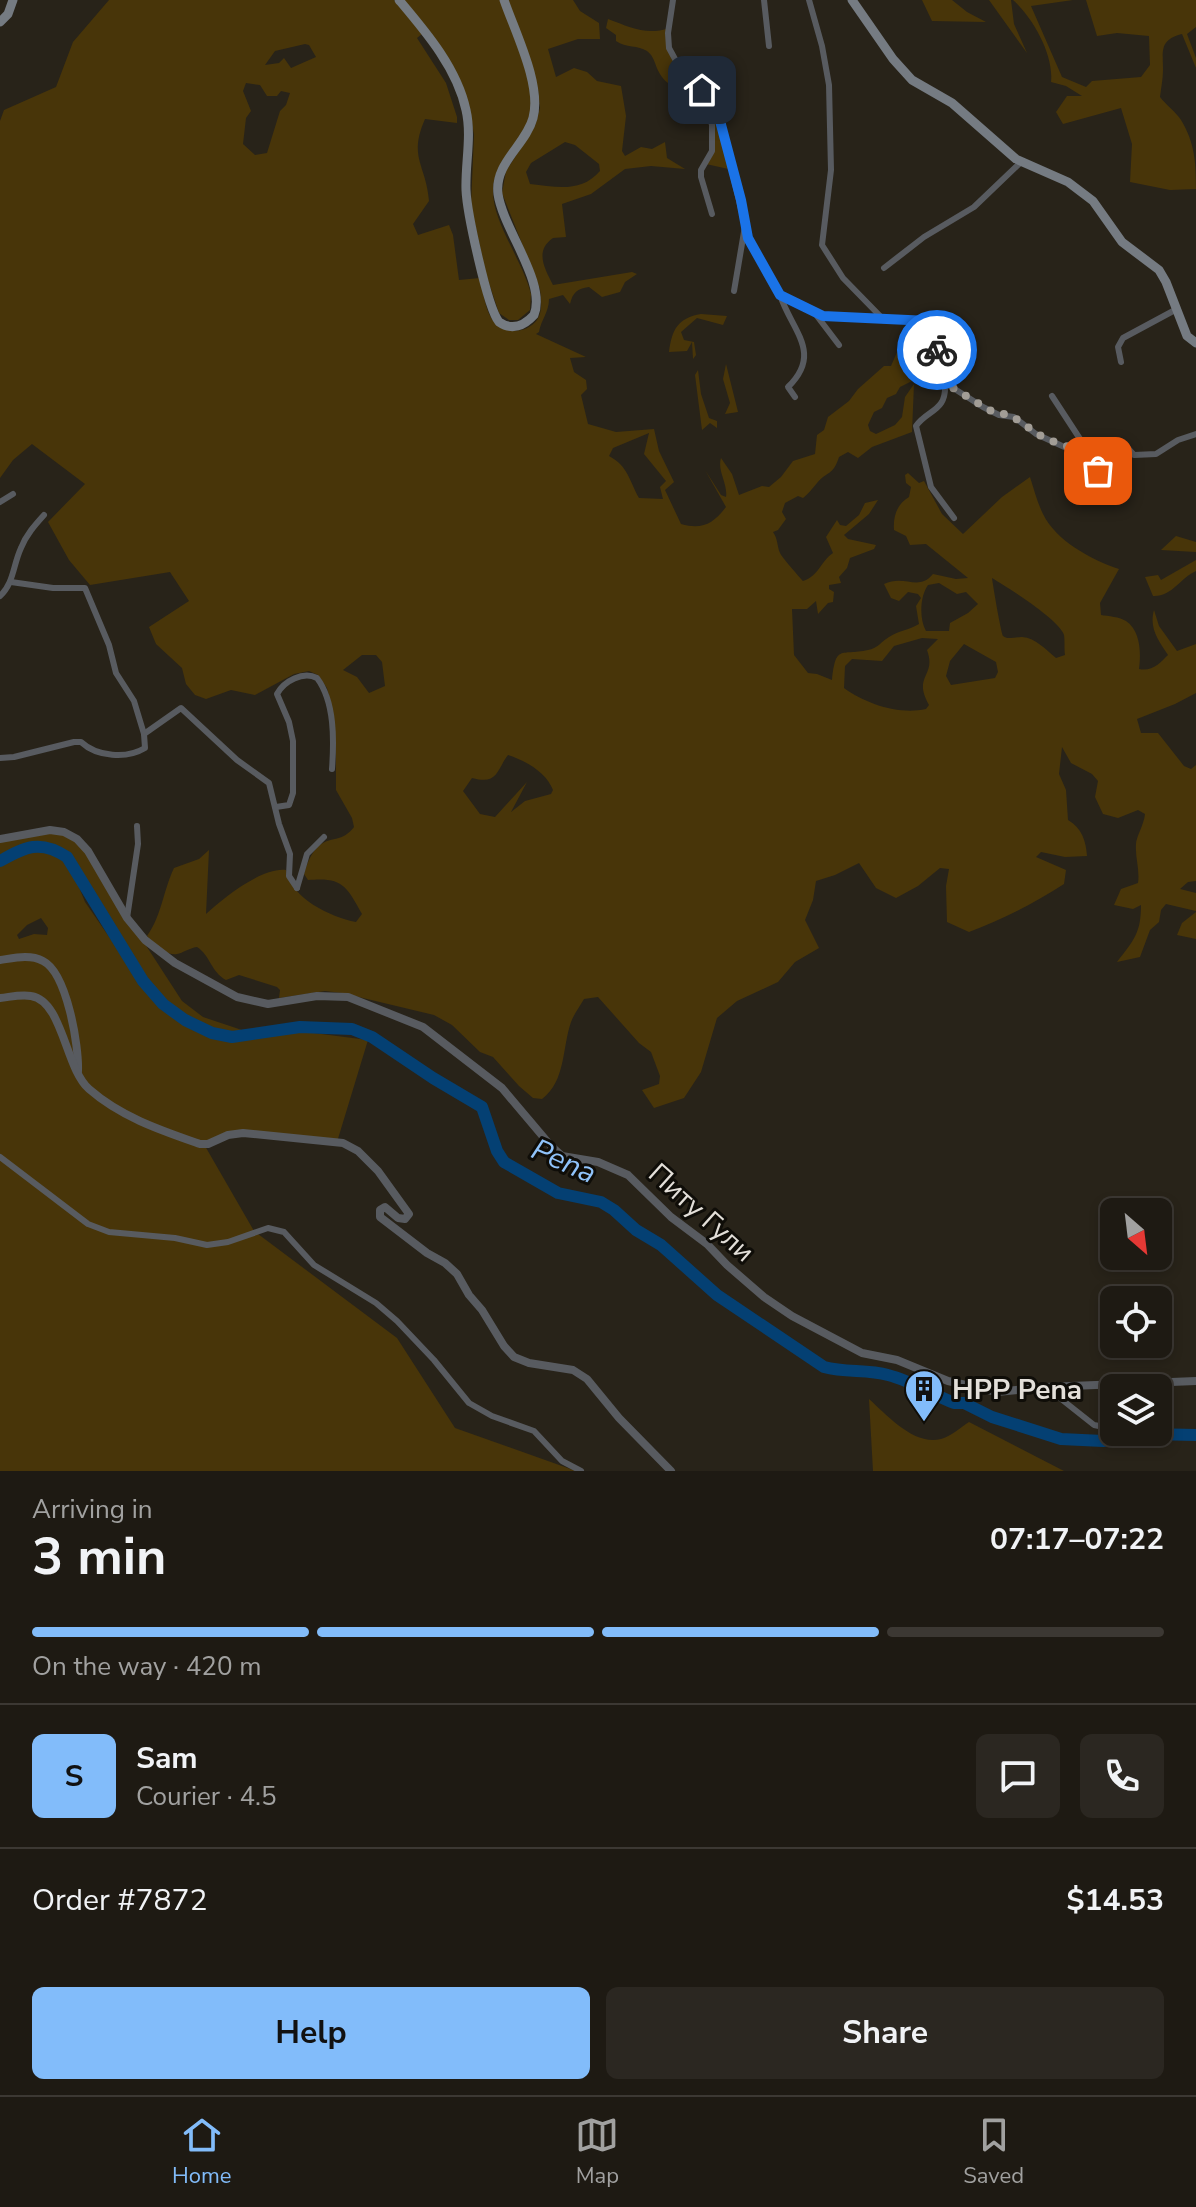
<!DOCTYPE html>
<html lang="en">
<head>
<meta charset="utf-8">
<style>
	:root { --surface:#1e1a13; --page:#2b2721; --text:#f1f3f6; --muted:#a1a1a0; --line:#3c3833; --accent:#82bcfa }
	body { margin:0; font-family:"Nunito Sans",sans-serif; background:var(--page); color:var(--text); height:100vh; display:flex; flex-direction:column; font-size:30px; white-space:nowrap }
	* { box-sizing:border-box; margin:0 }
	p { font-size:26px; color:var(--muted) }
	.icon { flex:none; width:44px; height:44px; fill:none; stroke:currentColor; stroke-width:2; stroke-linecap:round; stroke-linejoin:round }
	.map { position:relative; height:1471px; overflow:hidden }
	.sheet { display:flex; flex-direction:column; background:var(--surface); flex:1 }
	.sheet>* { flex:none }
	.needle { width:52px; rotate:152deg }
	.tools { position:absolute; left:1100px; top:1198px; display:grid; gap:16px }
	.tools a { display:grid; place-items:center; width:72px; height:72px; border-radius:12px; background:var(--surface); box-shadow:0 4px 12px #0003,0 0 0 2px var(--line); font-size:40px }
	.pin { position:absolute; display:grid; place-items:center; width:68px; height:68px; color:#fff; margin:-34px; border-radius:16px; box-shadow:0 4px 12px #0006 }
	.courier { position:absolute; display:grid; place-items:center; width:80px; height:80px; margin:-40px; border:6px solid #1a73e8; border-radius:50%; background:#fff; color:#222; box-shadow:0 2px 10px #0007 }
	.head em { font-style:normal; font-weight:700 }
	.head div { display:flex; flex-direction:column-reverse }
	.head { display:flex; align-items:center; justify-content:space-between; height:136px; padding:0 32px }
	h1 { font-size:52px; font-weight:700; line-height:60px }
	.bar { display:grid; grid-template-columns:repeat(4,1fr); gap:12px 8px; align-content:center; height:96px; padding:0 32px }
	.bar i { height:10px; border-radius:6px; background:var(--line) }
	.bar .active { background:var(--accent) }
	.bar p { grid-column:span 4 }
	.line { display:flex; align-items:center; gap:20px; padding:0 32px; border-top:2px solid var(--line) }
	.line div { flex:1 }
	.round { display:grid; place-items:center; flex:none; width:84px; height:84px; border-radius:12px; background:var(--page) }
	.primary-button { display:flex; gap:16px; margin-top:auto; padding:16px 32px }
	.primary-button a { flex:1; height:92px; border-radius:12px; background:var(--accent); color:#111; font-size:32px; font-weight:700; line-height:92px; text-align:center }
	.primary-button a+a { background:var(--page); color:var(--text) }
	.dock { display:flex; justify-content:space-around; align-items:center; height:112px; border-top:2px solid var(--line); background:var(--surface); font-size:22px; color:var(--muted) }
	.dock a { display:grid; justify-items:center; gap:4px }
	.dock .active { color:var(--accent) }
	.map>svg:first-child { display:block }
</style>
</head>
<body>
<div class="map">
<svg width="1196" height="1471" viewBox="0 0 1196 1471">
	<rect width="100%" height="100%" fill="#282319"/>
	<!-- green -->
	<g fill="#483509" fill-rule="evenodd">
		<path d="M109 0H394L422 34 417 38 446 83 457 117V123L425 119C408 158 426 164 429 201L413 224 418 235 449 225 453 235 459 280 480 278C484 294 485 314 497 325 508 335 528 332 537 320 543 311 541 299 540 289L502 193 506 171 535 126 540 108 538 89 508 0H573L580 11 599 23 600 39H578L548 49 556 77 574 68 587 72 597 81 621 86 626 116 622 151 625 156 641 147 652 149 665 142 667 158 685 169 651 166 625 169 591 194 562 204 566 237 553 238C534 251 545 269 553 285L632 272 637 274 625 282 620 292 602 297 589 287C577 289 573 292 570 304L563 295 549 299C549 312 541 320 539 332L536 334 586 357 570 358 574 372 586 380 587 389 581 395 588 424 616 432 654 429 659 451 674 482 665 490 681 524C702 530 713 524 726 507L705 470 721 495 726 497C728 484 717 471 721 458L732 474 739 495 762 486 769 487 781 477 793 461 815 454 817 435 824 430 828 417 849 401 858 389 884 366H891L904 336 906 368 912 381 900 387 896 394 887 398 882 408 874 412 868 425 870 431 876 434 895 425 902 417 905 397 914 384 912 432 872 447 858 458 848 452 839 457C833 476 827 471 817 483 812 489 809 493 803 498L798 496 785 503 782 512 786 519 778 530 773 532C778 539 777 546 780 553 781 556 800 578 803 581 819 576 820 562 833 553L826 537 837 520 840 525 846 526 859 515 865 503 878 500 869 514 844 535 848 539 876 545 874 549 850 558 847 568 839 577 841 583 829 585V589L834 592 833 602 828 603 818 614 816 601 807 609H792L794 655 808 673 817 674 832 680C836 644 840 656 868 650 877 649 882 641 889 637 898 631 909 630 919 624L916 606 921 598 918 594 908 592 899 601 891 598 884 584C905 574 918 592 933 574L956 579 968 578 926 544 910 545 906 536 894 530C893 516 897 504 909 497L911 487 906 483 905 475 908 473 919 483 924 481 942 514 963 534 1002 497 1030 477C1034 489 1037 502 1043 514 1056 541 1092 560 1119 569L1100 603 1101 615C1108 616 1120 617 1126 621 1141 631 1141 654 1139 669 1152 672 1160 663 1168 655 1158 640 1149 628 1154 610L1159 626 1177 651 1196 644V693L1175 704 1137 719 1141 733H1158L1184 766 1191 769 1196 765V881L1188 882 1180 889 1196 893V911L1166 904 1161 910 1159 922 1150 930 1140 957 1117 962C1134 940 1141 933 1141 905L1133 909 1114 905 1121 889 1138 883C1140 870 1135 858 1136 844 1136 837 1144 825 1145 814L1138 810 1118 818 1103 814 1095 797 1098 781 1092 774 1071 763 1062 747 1059 774 1066 790 1068 820C1082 828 1086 841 1087 856L1065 857 1041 852 1036 857 1066 870 1064 884C1033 904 1003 919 969 932L947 922 946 886 949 869 940 868 918 886 896 898 876 888 859 863 835 875 816 881 813 900 805 920 819 948 795 962 778 982 737 1001 717 1018 701 1072 684 1098 654 1108 642 1090 659 1084 660 1076 651 1052 639 1043 598 997 584 999C580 1006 574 1014 571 1022 562 1048 566 1081 542 1099L533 1098 519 1086 493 1057 480 1052 452 1025 434 1015 342 993 325 991 279 998 280 990 277 987 239 975 226 980C211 972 210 955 197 947 189 948 183 953 177 954 166 956 153 943 147 936 162 915 163 891 174 868L199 859 209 850 206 914C223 898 262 867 286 870 291 898 330 917 356 922L362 914C346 885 342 877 308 880L304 874C319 825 337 850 354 827L352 818 336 790V753L332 708 327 688 318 675 309 671 294 674 255 695 231 690 206 699 195 695 186 684 182 668 156 644 149 627 189 601 170 572 90 585 69 560 48 522 85 484 32 444 13 460 0 478V121L4 110 56 87 73 42ZM305 44 309 45 316 57 291 68 284 58 279 63 265 65 275 51ZM246 83 260 85 267 96H277L281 91 290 93 286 105 280 111 267 153 255 155 243 144 246 118 251 111 243 91ZM565 142 575 145 599 164 600 171C581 193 557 187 530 184L526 172 531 163ZM649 433 644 454 666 481 660 487 663 499 639 498C629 480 628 466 609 456L613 448ZM992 578C1007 587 1060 620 1064 635 1065 641 1064 649 1065 655L1056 658C1046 650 1036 638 1022 637 1016 637 1008 640 1003 636 1001 633 993 586 992 578ZM939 583 957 594 966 592 978 604 968 613 950 623 949 631H926C919 619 920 596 928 585ZM922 638 938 639 927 650C937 677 912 675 929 705L926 709C899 715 866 704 844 688L845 666 852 659 882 661 894 646ZM964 644 996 662 998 672 995 678 951 685 946 676 950 661ZM362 655H376L382 662 385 686 369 693 357 677 343 670ZM508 755C526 761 546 772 553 790L551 794 525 801 511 812 527 782 495 817 480 814 463 791 472 778C498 785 496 771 508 755Z"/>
		<path d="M404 0H500C512 34 545 97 524 130 513 148 493 167 493 190 492 222 523 261 531 294L530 310 518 320H509L499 313 486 274 471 205 474 135 469 104Z"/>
		<polygon points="922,0 952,0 967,12 986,22 932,21"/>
		<polygon points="989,0 1011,0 1014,24 1027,53"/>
		<path d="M1013 0H1073L1031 6 1062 77 1086 87 1092 81 1141 77 1150 65 1149 36 1117 33 1097 36 1086 0H1196V27L1187 34 1196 58V68L1182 34C1159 40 1163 51 1163 70 1163 79 1161 88 1160 97 1166 105 1176 112 1181 120 1195 143 1196 163 1196 189L1170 190 1130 182 1132 144 1121 108 1063 124 1056 112 1067 96H1082L1066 86 1051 82C1054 55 1033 18 1013 0Z"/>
		<path d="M608 19C630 27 646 36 669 28V48L715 108 733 170 706 164 713 143 703 96 687 121V89L683 82 668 83C654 72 657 58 647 51 638 45 626 48 616 41V35L606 28Z"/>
		<path d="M701 314 727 316 723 325 697 318 681 332 684 340 694 342 696 355 693 359 692 342 687 351 669 352C672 329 678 318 701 314Z"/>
		<polygon points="726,364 738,412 725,414 730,403 723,379"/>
		<polygon points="698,370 701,394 709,418 717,421 717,428 710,423 702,430 695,375"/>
		<polygon points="1176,536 1196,542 1196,552 1161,550"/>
		<path d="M1196 560V571C1180 578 1172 597 1153 596L1145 577 1158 575 1161 580Z"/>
		<path d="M50 830 77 839 182 1001 203 1017 257 1035C245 1036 232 1038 220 1035 161 1024 125 959 99 911 90 894 82 870 68 857 46 837 21 848 0 861V839Z"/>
		<path d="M36 849 57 854 67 864 74 875 85 902 152 999 191 1029 228 1040 257 1039 298 1031 368 1040 337 1142 243 1133 205 1146 254 1231 397 1338 455 1428 576 1471H0V865L23 853ZM41 918 48 928 47 935 34 934 19 939 17 935 27 925Z"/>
		<polygon points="1196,912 1196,939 1177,935 1182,923"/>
		<path d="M869 1399C887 1415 914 1446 941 1439 951 1436 960 1428 969 1422L1064 1471H873Z"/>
	</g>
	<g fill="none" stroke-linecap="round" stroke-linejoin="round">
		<!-- river -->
		<path stroke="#044073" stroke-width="12" d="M0 861C25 847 40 839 67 857L143 981 163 1004 185 1020 212 1033 232 1037 300 1027 352 1029 372 1037 433 1078 482 1107 497 1151 504 1162 558 1193 601 1202 614 1210 636 1230 661 1245 717 1295 824 1367C846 1373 867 1369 888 1375 911 1381 932 1394 954 1403H964L992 1417 1061 1439 1103 1441 1150 1434 1196 1435"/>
		<!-- minor -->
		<g stroke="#585b60" stroke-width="6">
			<polyline points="673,0 668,33 669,48 675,59 702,90 712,125 712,151 701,170 701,177 712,214"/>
			<polyline points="764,0 769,46"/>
			<polyline points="809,0 822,46 829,85 831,170 822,245 843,278 884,320"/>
			<polyline points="702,90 719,117 748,238 780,295 823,316 930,322 944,379 950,386 983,407 999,415 1014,417 1036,434 1071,450 1096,454 1121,445 1126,446 1134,455 1156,454 1178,440 1196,434"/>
			<polyline points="884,268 924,237 974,207 1021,162"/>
			<polyline points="734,291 745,226"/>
			<path d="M780 295C792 331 823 353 788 387L795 397"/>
			<polyline points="817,316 839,345"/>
			<polyline points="1121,362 1118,347 1123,338 1175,310"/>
			<path d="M945 383C947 412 928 409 916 426L931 487 954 518"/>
			<polyline points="1052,396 1082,442 1096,453"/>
			<polyline points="1080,451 1098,471 1099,481 1108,501"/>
			<polyline points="0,502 13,494"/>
			<polyline points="11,582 53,588 85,588 109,645 116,673 134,701 144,734"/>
			<path d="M0 596C14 583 13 565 21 548 26 535 35 525 44 515"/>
			<path d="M0 758 14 757 74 742H81C97 757 127 759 145 748L144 734 181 708 237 760 269 783 279 824 290 854 289 876 297 888"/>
			<path d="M276 807 289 805 293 793V741L289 722 277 694C284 681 303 671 317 678 335 702 334 741 332 769"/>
			<polyline points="297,888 307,854 324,837"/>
			<polyline points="127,918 138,844 137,826"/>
			<polyline points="0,1157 88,1224 109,1232 175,1238 207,1245 228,1242 268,1228 284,1232 314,1265 376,1303 397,1321 434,1360 469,1403 492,1416 534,1431 562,1461 581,1471"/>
			<polyline points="1046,1387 1094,1425 1114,1429"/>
		</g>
		<!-- tertiary -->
		<g stroke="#585b60" stroke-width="8">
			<polyline points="0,839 50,830 64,832 77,839 88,851 127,918 145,940 175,963 237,997 268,1004 317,996 348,997 423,1027 502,1088 551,1146 562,1156 598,1162 628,1175 671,1217 707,1244 727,1265 764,1297 792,1316 862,1353 897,1360 948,1381 997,1392 1046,1387 1196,1381"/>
			<path d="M0 960C14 958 30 954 43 961 67 973 79 1046 78 1071"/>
			<path d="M0 998C10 997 21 994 31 996 63 1001 65 1068 89 1089 121 1117 160 1130 200 1144H208L228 1135 243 1133 343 1143 358 1151 378 1171 409 1214 405 1219 398 1218 385 1207 380 1210V1217L427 1253 445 1263 457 1274 469 1295 482 1310 504 1346 514 1357 529 1363 573 1370 587 1379 619 1418 671 1471"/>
		</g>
		<!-- secondary -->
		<g stroke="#757b82" stroke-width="9">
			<path d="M399 0C426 32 457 68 466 110 472 136 465 164 466 190 467 212 487 307 499 322 512 331 524 326 534 315 547 283 503 229 498 194 494 163 526 145 533 118 542 85 515 32 504 0"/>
			<polyline points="852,0 893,59 912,80 952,103 1016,159 1068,182 1093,201 1122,242 1159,270 1166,282 1187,336 1196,343"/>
			<polyline points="0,22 8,14 13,0"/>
		</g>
	</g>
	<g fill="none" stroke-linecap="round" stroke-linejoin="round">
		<!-- done -->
		<polyline stroke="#a29d96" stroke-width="8" stroke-dasharray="0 14.4" points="937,350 944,379 950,386 996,414 1009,414 1044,438 1080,451 1098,471"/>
		<!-- route -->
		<polyline stroke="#1a73e8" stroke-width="10" points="702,90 719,117 741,200 748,238 780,295 823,316 929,321 933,327 937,350"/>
	</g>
	<!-- icons -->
	<defs>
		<g id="building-pin" transform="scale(2)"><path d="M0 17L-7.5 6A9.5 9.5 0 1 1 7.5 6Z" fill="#82bcfa" stroke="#0f0d08"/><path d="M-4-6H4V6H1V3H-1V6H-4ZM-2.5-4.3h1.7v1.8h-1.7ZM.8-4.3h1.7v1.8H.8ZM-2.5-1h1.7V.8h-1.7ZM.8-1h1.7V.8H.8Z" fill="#111"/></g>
	</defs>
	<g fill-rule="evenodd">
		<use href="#building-pin" x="924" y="1389"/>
	</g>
	<g text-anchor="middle" stroke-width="6" stroke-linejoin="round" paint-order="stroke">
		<!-- street labels -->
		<g font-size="28" fill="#e3dfd9" stroke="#0f0d08">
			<text transform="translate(702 1212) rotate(42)" y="10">Питу Гули</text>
		</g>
		<!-- poi labels -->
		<g font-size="28" font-weight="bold" fill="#e3dfd9" stroke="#0f0d08" text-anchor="start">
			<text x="952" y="1399">HPP Pena</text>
		</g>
		<!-- water labels -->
		<g font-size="30" font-style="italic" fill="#90c3fa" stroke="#0f0d08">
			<text transform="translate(564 1161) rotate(24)" y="10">Pena</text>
		</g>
	</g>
</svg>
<div class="tools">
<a><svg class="needle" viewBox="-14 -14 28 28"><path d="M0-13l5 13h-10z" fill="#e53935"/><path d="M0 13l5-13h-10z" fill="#a1a1a0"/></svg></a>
<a><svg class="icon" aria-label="locate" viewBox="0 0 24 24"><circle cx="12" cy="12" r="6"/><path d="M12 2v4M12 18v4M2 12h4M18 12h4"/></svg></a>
<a><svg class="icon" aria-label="layers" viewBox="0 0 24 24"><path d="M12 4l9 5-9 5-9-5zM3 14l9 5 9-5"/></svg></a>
</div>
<div class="pin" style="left:1098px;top:471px;background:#ea580c"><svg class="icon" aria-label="bag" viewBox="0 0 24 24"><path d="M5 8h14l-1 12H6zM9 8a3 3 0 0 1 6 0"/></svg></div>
<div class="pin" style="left:702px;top:90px;background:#1f2937"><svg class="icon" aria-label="home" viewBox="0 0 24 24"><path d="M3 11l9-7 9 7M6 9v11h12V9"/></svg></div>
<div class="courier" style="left:937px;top:350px"><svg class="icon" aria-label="bike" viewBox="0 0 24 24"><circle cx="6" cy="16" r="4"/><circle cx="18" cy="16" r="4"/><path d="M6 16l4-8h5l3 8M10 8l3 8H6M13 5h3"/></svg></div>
</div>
<section class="sheet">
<div class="head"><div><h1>3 min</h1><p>Arriving in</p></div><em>07:17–07:22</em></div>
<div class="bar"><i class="active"></i><i class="active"></i><i class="active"></i><i></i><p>On the way · 420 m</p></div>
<div class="line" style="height:144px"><b class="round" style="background:var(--accent);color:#111">S</b><div><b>Sam</b><p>Courier · 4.5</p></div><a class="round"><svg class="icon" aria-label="chat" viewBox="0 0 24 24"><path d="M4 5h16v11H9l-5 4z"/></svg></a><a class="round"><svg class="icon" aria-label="phone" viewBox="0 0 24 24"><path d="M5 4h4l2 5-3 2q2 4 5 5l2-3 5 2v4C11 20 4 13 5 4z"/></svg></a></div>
<div class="line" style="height:104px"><div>Order #7872</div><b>$14.53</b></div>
<div class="primary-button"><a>Help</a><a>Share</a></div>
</section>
<nav class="dock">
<a class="active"><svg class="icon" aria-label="home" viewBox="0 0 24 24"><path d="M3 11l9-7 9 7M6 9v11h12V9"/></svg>Home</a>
<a><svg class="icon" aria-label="map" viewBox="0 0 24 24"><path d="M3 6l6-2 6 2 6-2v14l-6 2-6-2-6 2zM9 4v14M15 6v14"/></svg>Map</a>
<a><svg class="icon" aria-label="saved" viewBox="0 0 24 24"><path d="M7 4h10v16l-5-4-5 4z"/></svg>Saved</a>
</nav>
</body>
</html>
